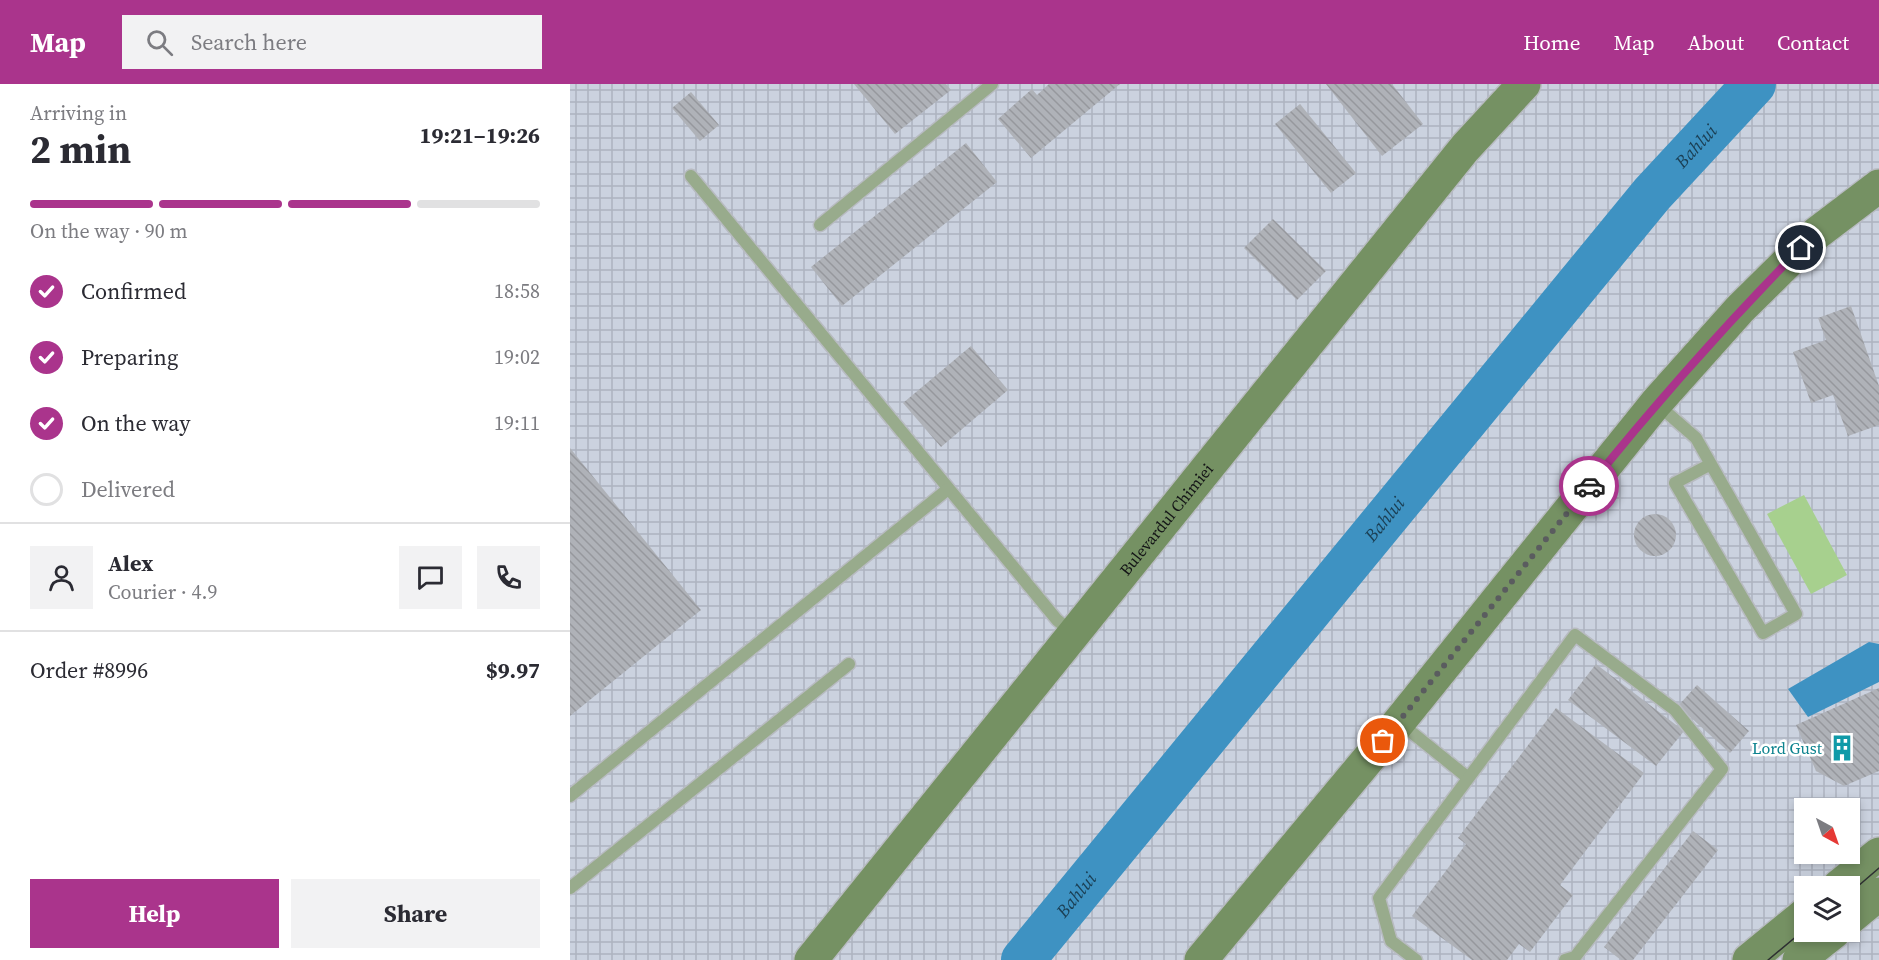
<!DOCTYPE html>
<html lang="en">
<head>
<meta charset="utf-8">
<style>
	:root { --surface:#fff; --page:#f2f2f3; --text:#2b2b33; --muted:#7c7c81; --line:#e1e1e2; --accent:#aa348c }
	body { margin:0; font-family:"Source Serif 4",serif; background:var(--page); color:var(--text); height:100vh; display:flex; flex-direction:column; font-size:22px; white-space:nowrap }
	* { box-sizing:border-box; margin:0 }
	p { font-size:20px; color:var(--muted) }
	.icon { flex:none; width:33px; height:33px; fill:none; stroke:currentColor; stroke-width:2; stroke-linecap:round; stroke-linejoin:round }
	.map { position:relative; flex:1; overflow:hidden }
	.side { display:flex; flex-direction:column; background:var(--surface); width:570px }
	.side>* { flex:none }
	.needle { width:39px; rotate:140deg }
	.buttons { position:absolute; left:1224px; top:714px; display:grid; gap:12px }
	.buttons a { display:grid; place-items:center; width:66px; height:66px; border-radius:0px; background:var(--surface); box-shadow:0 3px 9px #0003; font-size:30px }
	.pin { position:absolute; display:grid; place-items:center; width:51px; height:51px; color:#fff; margin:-26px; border:3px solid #fff; border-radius:50%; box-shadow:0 2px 6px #0007 }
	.courier { position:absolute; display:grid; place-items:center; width:60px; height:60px; margin:-30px; border:4px solid #aa348c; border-radius:50%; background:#fff; color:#222; box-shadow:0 2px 8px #0007 }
	.overview em { font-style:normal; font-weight:700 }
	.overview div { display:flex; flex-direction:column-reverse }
	.overview { display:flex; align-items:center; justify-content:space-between; height:102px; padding:0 30px }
	h1 { font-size:39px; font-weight:700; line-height:45px }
	.bar { display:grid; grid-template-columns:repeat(4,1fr); gap:9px 6px; align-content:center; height:72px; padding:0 30px }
	.bar i { height:8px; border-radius:4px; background:var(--line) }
	.bar .active { background:var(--accent) }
	.bar p { grid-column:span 4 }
	.line { display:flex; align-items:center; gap:15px; padding:0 30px; border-top:2px solid var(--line) }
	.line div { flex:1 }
	.round { display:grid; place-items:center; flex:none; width:63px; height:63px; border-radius:0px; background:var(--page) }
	ol { padding:0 30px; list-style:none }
	li { display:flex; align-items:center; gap:18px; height:66px }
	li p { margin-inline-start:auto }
	li .icon { padding:6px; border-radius:50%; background:var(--accent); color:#fff; stroke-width:4 }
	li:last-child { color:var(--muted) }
	li i { width:33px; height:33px; border:3px solid var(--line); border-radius:50% }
	.action { display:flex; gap:12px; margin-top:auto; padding:12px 30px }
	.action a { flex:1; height:69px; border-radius:0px; background:var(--accent); color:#fff; font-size:24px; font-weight:700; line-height:69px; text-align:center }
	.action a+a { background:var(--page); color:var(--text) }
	header { display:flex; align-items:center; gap:36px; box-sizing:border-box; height:84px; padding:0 30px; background:var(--accent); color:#fff }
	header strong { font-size:28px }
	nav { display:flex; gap:33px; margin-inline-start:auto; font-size:21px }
	.search { width:420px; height:54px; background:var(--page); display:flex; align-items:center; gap:15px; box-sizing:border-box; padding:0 21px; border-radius:0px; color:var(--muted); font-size:22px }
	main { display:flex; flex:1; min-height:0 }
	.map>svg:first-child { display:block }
</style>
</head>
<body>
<header>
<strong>Map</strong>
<div class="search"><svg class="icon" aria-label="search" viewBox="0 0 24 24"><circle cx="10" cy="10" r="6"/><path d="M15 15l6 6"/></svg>Search here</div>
<nav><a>Home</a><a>Map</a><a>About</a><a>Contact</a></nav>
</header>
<main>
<section class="side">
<div class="overview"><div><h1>2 min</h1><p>Arriving in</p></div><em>19:21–19:26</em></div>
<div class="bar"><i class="active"></i><i class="active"></i><i class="active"></i><i></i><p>On the way · 90 m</p></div>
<ol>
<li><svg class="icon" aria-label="check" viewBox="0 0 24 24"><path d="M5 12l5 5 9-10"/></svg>Confirmed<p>18:58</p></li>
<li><svg class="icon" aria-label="check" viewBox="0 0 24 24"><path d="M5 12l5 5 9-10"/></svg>Preparing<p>19:02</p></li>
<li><svg class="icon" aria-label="check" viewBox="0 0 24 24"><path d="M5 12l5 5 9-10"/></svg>On the way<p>19:11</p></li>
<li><i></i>Delivered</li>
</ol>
<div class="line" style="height:108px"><a class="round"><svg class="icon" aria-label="person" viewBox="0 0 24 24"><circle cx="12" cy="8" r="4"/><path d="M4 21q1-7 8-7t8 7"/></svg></a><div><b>Alex</b><p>Courier · 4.9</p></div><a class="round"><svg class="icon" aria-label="chat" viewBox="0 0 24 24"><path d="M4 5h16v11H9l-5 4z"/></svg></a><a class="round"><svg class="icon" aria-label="phone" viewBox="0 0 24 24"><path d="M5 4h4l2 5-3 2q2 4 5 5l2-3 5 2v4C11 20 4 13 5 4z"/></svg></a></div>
<div class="line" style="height:78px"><div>Order #8996</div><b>$9.97</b></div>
<div class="action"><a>Help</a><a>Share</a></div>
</section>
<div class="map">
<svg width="1309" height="876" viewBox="0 0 1309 876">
	<defs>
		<pattern id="industrial-grid" width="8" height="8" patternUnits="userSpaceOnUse" patternTransform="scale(1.5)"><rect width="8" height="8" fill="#cbd2df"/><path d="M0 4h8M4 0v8" fill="none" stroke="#adb3bf"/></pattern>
		<pattern id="building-back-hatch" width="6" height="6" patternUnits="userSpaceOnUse" patternTransform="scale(1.5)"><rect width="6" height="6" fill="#afb2b8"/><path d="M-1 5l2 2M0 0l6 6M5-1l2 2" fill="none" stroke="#96989d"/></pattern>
	</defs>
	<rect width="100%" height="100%" fill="#dcdfe6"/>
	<!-- industrial -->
	<path fill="url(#industrial-grid)" fill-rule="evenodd" d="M0 0H1309V876H0ZM1234 724H1280V770H1234ZM1234 802H1280V848H1234Z"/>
	<!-- grass -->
	<polygon fill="#a7d08e" points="1234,411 1277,491 1241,510 1197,430"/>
	<!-- water -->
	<polygon fill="#3e92c2" points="1299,558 1309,560 1309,598 1238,633 1218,605"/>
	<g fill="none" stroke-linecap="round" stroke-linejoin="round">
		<!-- river -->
		<path stroke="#3e92c2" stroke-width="44" id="s1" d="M453 876 1082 110 1184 0"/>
	</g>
	<!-- building -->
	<g fill="url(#building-back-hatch)">
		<polygon points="284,0 376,0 381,6 325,50"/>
		<polygon points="479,0 550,0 461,74 428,35 462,5 467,11"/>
		<polygon points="756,0 822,0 853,40 812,72"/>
		<polygon points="121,8 149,41 130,57 102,24"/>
		<polygon points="730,20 786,89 761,109 705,40"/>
		<polygon points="396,59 427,98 272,222 241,183"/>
		<polygon points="703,135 756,187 727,216 674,164"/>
		<polygon points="1281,222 1309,302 1309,341 1278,352 1263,311 1241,319 1223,268 1256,256 1248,234"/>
		<polygon points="401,262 438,306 371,363 333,319"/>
		<polygon points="0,364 131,526 0,632"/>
		<circle cx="1085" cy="451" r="21"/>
		<polygon points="1026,580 1114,647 1086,682 998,616"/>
		<polygon points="1127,601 1179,647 1160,669 1108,622"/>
		<polygon points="1309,604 1309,687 1274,702 1246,687 1226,641"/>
		<polygon points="986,624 1074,689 990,801 1003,811 960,868 949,860 937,876 902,876 842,832 896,760 888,754"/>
		<polygon points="1123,747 1148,766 1063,876 1051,876 1034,863"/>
	</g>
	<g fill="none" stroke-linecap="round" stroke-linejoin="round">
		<!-- lane casing -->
		<g stroke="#b8bbc1" stroke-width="15">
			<g id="lane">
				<polyline points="121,92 487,536 503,549"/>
				<polyline points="250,141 422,0"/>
				<polyline points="1087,320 1126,354 1226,530 1193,549 1105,399 1141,380"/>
				<polyline points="830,639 897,693"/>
				<polyline points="0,712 378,405"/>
				<polyline points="0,804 279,580"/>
				<polyline points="846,876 821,857 809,814 1005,551 1105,626 1152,685 1005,873 995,876"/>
			</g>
		</g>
		<!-- secondary casing -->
		<g stroke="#b8bbc1" stroke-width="36">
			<g id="secondary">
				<polyline points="1269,802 1309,770"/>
				<polyline points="1280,834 1309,810"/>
				<path id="s2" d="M241 876 895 64 954 0"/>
				<polyline points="631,876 829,638 1086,319 1170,225 1247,149 1309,102"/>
				<polyline points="1179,876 1234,831"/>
				<polyline points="1229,876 1264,848"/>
			</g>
		</g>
		<!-- lane -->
		<use href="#lane" stroke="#98ab8c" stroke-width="12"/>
		<!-- secondary -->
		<use href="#secondary" stroke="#759163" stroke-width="33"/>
		<!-- tram -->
		<g stroke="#2e3032" stroke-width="1.5">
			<polyline points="1280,809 1309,784"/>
			<polyline points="1198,876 1234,846"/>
		</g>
	</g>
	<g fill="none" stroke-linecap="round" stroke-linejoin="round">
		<!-- done -->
		<polyline stroke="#5a5c5f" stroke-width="6" stroke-dasharray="0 10.8" points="813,657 1019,402"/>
		<!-- route -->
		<path stroke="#aa348c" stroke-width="8" d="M1019 402C1086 319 1156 240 1231 164"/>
	</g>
	<!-- icons -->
	<defs>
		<g id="building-bare" transform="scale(2.07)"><path d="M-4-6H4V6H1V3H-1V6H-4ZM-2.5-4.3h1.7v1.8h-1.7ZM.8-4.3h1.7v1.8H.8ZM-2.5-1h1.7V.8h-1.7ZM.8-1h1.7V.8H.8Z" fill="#0f9aa8" stroke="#fff" stroke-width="2.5" paint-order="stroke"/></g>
	</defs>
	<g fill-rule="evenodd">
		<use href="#building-bare" x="1272" y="664"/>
	</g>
	<g text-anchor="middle" stroke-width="5" stroke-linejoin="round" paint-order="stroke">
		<!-- street labels -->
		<g font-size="16" fill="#141517" stroke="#fff">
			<text dy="6" stroke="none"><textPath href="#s2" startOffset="566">Bulevardul Chimiei</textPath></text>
		</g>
		<!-- culture labels -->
		<g font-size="16" fill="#0d838f" stroke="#fff" text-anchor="end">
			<text x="1252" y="670">Lord Gust</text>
		</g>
		<!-- water labels -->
		<g font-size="18" font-style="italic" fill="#1b3f54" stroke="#fff">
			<text dy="6" stroke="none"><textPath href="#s1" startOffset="1056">Bahlui</textPath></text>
			<text dy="6" stroke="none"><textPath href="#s1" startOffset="570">Bahlui</textPath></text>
			<text dy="6" stroke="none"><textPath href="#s1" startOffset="84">Bahlui</textPath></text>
		</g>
	</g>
</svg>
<div class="buttons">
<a><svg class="needle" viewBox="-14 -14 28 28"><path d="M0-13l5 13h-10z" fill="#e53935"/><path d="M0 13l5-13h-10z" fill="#7c7c81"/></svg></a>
<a><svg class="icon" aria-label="layers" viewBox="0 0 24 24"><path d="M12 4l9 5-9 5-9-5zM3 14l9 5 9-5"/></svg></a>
</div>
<div class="pin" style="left:813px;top:657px;background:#ea580c"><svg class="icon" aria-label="bag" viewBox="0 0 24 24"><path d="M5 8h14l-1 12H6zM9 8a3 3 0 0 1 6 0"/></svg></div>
<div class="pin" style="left:1231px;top:164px;background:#1f2937"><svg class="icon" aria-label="home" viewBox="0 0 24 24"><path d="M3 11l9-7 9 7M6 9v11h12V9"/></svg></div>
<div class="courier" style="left:1019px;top:402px"><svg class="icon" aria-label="car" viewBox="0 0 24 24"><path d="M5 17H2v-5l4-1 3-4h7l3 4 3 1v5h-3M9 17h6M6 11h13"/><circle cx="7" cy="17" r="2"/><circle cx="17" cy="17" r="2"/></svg></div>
</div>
</main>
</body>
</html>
